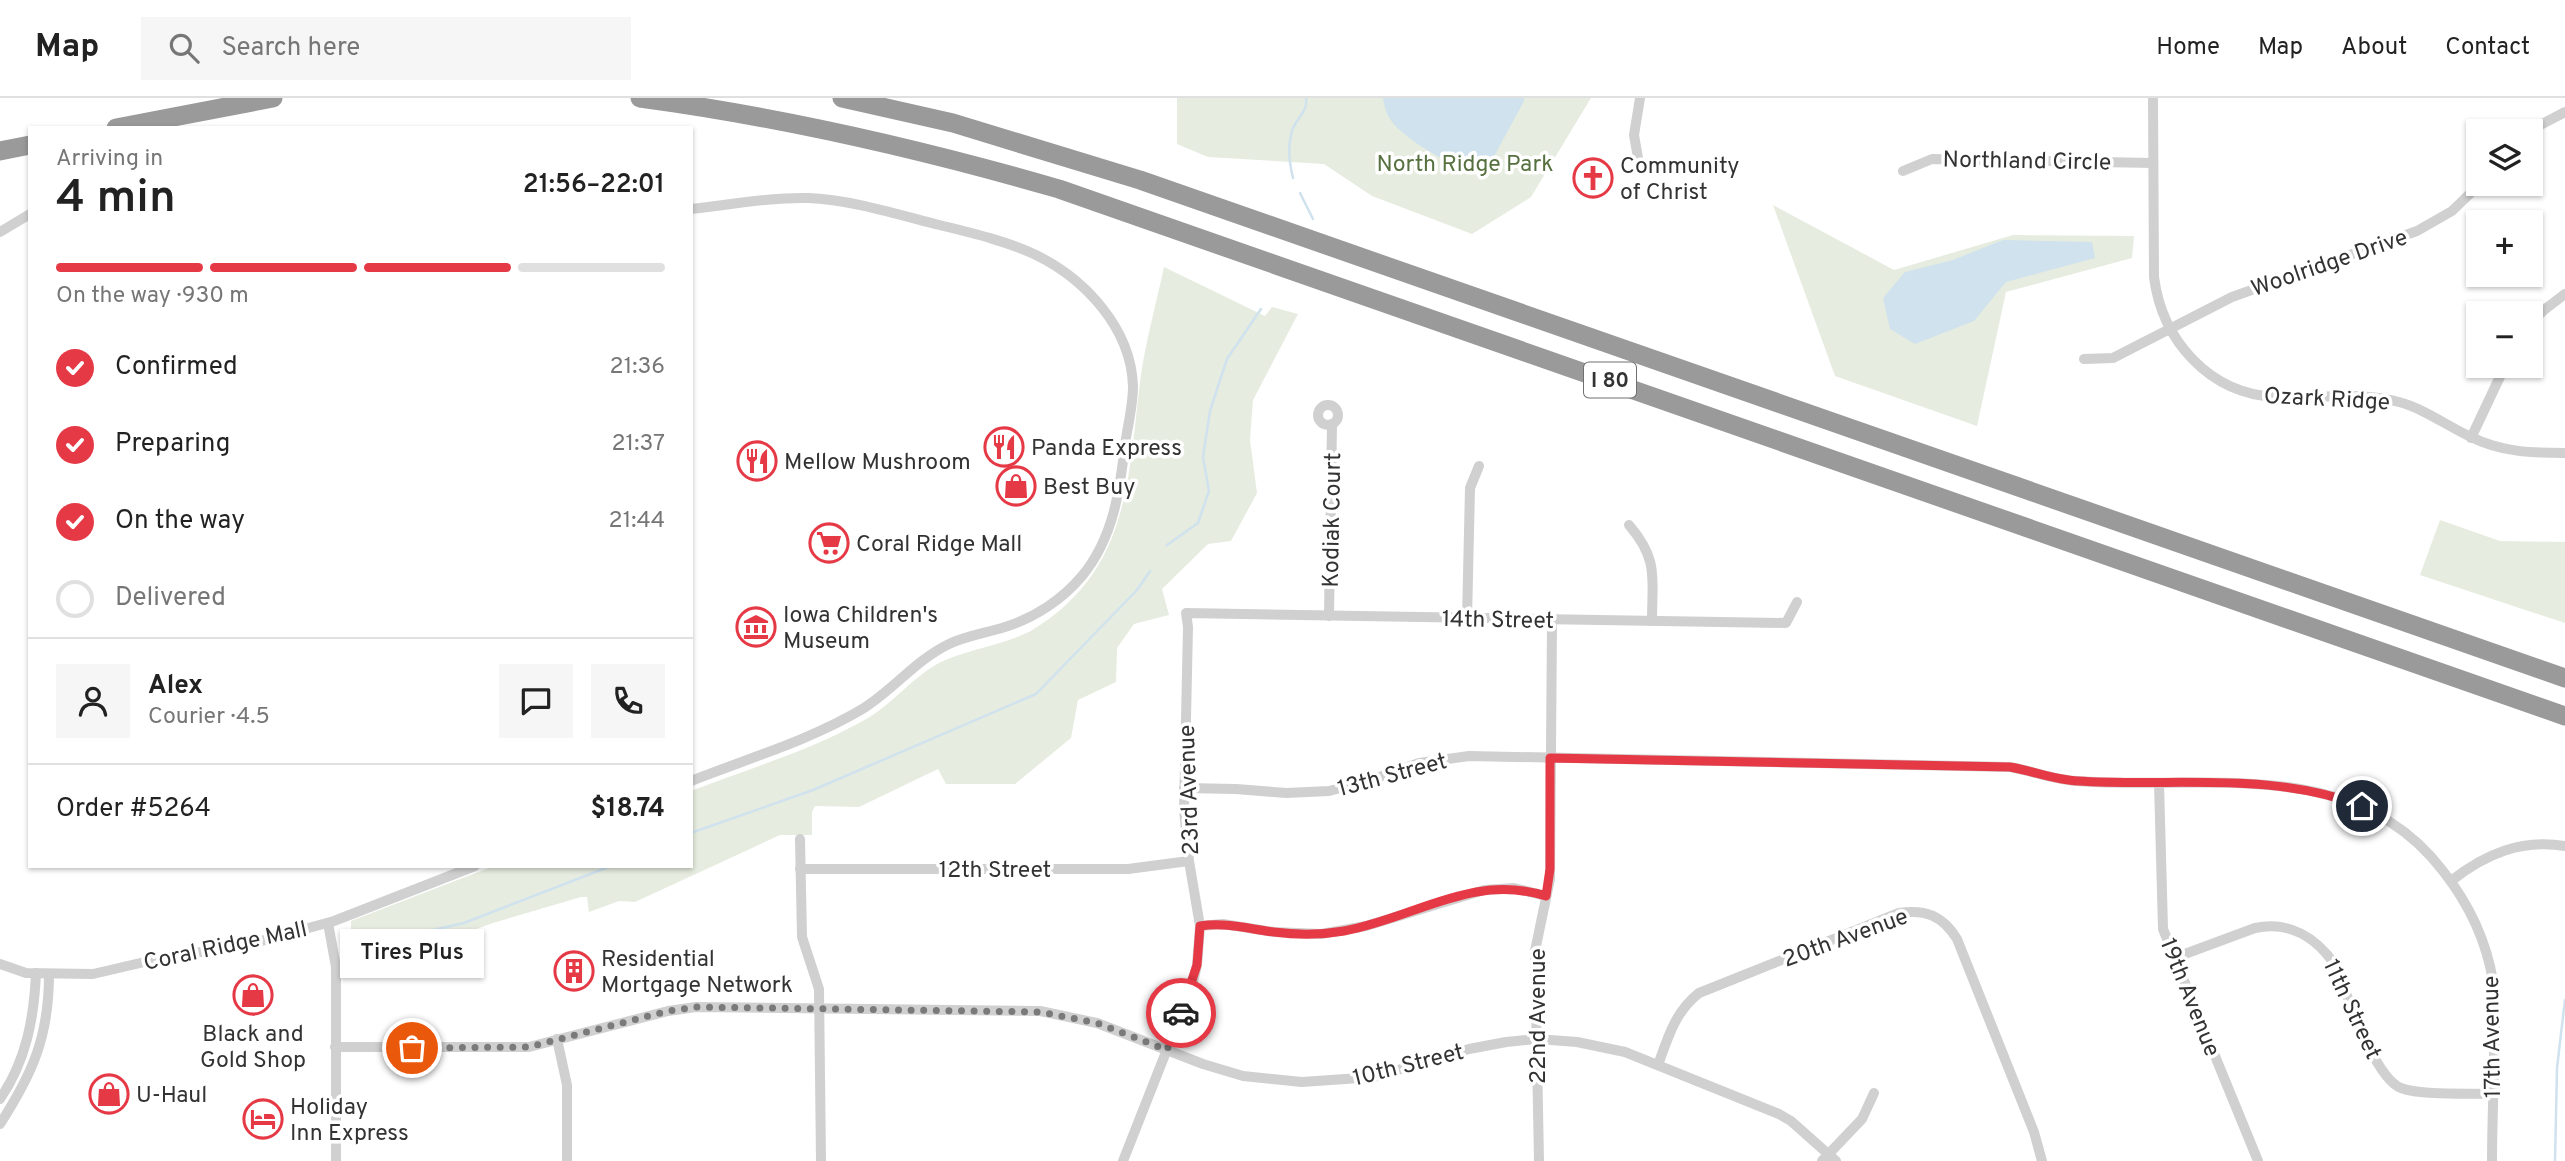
<!DOCTYPE html>
<html lang="en">
<head>
<meta charset="utf-8">
<style>
	:root { --surface:#fff; --page:#f6f6f6; --text:#222; --muted:#767676; --line:#e0e0e0; --accent:#e63946 }
	body { margin:0; font-family:Overpass,sans-serif; background:var(--page); color:var(--text); height:100vh; display:flex; flex-direction:column; font-size:26px; white-space:nowrap }
	* { box-sizing:border-box; margin:0 }
	p { font-size:23px; color:var(--muted) }
	.icon { flex:none; width:38px; height:38px; fill:none; stroke:currentColor; stroke-width:2; stroke-linecap:round; stroke-linejoin:round }
	.map { position:relative; flex:1; overflow:hidden }
	.panel { position:absolute; left:28px; top:28px; width:665px; height:742px; display:flex; flex-direction:column; background:var(--surface); border-radius:0px; box-shadow:0 2px 5px #0004 }
	.panel>* { flex:none }
	.fabs { position:absolute; left:2466px; top:21px; display:grid; gap:14px }
	.fabs a { display:grid; place-items:center; width:77px; height:77px; border-radius:0px; background:var(--surface); box-shadow:0 2px 5px #0004; font-size:35px }
	.pin { position:absolute; display:grid; place-items:center; width:60px; height:60px; color:#fff; margin:-30px; border:4px solid #fff; border-radius:50%; box-shadow:0 2px 7px #0007 }
	.courier { position:absolute; display:grid; place-items:center; width:70px; height:70px; margin:-35px; border:5px solid #e63946; border-radius:50%; background:#fff; color:#222; box-shadow:0 2px 9px #0007 }
	.bubble { position:absolute; height:49px; border-radius:0px; background:var(--surface); box-shadow:0 2px 5px #0004; font-size:23px; font-weight:600; line-height:49px; text-align:center }
	.headline em { font-style:normal; font-weight:600 }
	.headline div { display:flex; flex-direction:column-reverse }
	.headline { display:flex; align-items:center; justify-content:space-between; height:119px; padding:0 28px }
	h1 { font-size:46px; font-weight:600; line-height:52px }
	.bar { display:grid; grid-template-columns:repeat(4,1fr); gap:10px 7px; align-content:center; height:84px; padding:0 28px }
	.bar i { height:9px; border-radius:5px; background:var(--line) }
	.bar .selected { background:var(--accent) }
	.bar p { grid-column:span 4 }
	.line { display:flex; align-items:center; gap:18px; padding:0 28px; border-top:2px solid var(--line) }
	.line div { flex:1 }
	.round { display:grid; place-items:center; flex:none; width:74px; height:74px; border-radius:0px; background:var(--page) }
	ol { padding:0 28px; list-style:none }
	li { display:flex; align-items:center; gap:21px; height:77px }
	li p { margin-inline-start:auto }
	li .icon { padding:7px; border-radius:50%; background:var(--accent); color:#fff; stroke-width:4 }
	li:last-child { color:var(--muted) }
	li i { width:38px; height:38px; border:4px solid var(--line); border-radius:50% }
	header { display:flex; align-items:center; gap:42px; box-sizing:border-box; height:98px; padding:0 35px; background:var(--surface); border-bottom:2px solid var(--line) }
	header strong { font-size:33px }
	nav { display:flex; gap:38px; margin-inline-start:auto; font-size:24px }
	.search { width:490px; height:63px; background:var(--page); display:flex; align-items:center; gap:18px; box-sizing:border-box; padding:0 24px; border-radius:0px; color:var(--muted); font-size:26px }
	.map>svg:first-child { display:block }
</style>
</head>
<body>
<header>
<strong>Map</strong>
<div class="search"><svg class="icon" aria-label="search" viewBox="0 0 24 24"><circle cx="10" cy="10" r="6"/><path d="M15 15l6 6"/></svg>Search here</div>
<nav><a>Home</a><a>Map</a><a>About</a><a>Contact</a></nav>
</header>
<div class="map">
<svg width="2565" height="1063" viewBox="0 0 2565 1063">
	<rect width="100%" height="100%" fill="#fff"/>
	<!-- green -->
	<g fill="#e6ecdf">
		<polygon points="1177,0 1591,0 1531,99 1472,136 1372,98 1324,66 1208,59 1177,46"/>
		<polygon points="1773,107 1894,172 2013,137 2134,138 2132,160 2006,194 1977,328 1835,278"/>
		<path d="M1164 169 1265 218 1272 209 1298 216 1253 302 1250 342 1257 395 1231 443 1208 446 1162 491 1169 517 1134 526 1117 550 1116 584 1078 602 1071 640 1015 686H946L938 671 859 709 815 708 812 714V737H780L635 804 619 803 589 814 587 799H581L493 825 454 839 351 854V823L494 768H691V693C750 670 813 652 868 620 893 605 913 579 939 565 969 550 1007 547 1034 531 1129 472 1128 382 1140 284 1145 245 1156 207 1164 169Z"/>
		<polygon points="2440,422 2500,443 2565,444 2565,525 2420,477"/>
	</g>
	<!-- water -->
	<g fill="#cfe2ee">
		<path d="M1383 0H1524V3L1492 62C1487 67 1481 72 1473 71 1452 70 1401 39 1390 21 1386 15 1384 7 1383 0Z"/>
		<polygon points="2003,142 2092,144 2095,160 2006,184 1974,223 1915,246 1890,231 1883,200 1905,174 1953,162"/>
	</g>
	<g fill="none" stroke-linecap="round" stroke-linejoin="round">
		<!-- stream -->
		<g stroke="#cfe2ee" stroke-width="2.5">
			<path d="M1293 80C1289 64 1287 47 1293 30 1298 19 1308 13 1306 0"/>
			<polyline points="1300,95 1313,121"/>
			<polyline points="1167,447 1198,425 1209,393 1203,359 1210,313 1227,261 1261,211"/>
			<polyline points="691,735 813,692 1036,596 1137,492 1150,473"/>
			<polyline points="388,842 464,825 611,768"/>
			<polyline points="2555,1063 2557,970 2565,902"/>
		</g>
		<!-- street -->
		<g stroke="#d0d0d0" stroke-width="10">
			<path d="M2153 0 2154 179C2162 242 2209 296 2276 299 2316 301 2360 293 2399 304 2425 311 2447 328 2471 339 2501 354 2532 355 2565 355"/>
			<polyline points="2529,33 2565,14"/>
			<polyline points="1638,60 1634,37 1640,0"/>
			<polyline points="1903,73 1932,61 2153,65"/>
			<path d="M691 111C730 107 770 99 808 100 847 101 897 116 935 126 968 134 1004 142 1036 157 1085 181 1131 230 1133 288 1133 305 1129 323 1126 340 1120 389 1115 438 1082 478 1062 502 1034 520 1005 529 986 535 966 538 949 546 916 562 894 591 864 610 811 642 749 660 691 683"/>
			<polyline points="0,134 30,116"/>
			<polyline points="2530,226 2544,212 2565,196"/>
			<polyline points="2084,261 2113,260 2232,199 2417,133 2452,113 2480,86"/>
			<circle cx="1328" cy="317" r="10"/>
			<polyline points="2471,340 2505,268"/>
			<path d="M1629 427C1659 462 1652 480 1652 523"/>
			<polyline points="1329,518 1332,326"/>
			<polyline points="1467,521 1470,390 1479,368"/>
			<polyline points="2159,685 2163,831 2258,1063"/>
			<path d="M1184 690 1236 691 1286 695 1329 693 1371 682 1419 665 1469 658 2010 669C2033 673 2054 682 2077 683 2205 693 2353 655 2443 773 2469 806 2486 841 2493 883 2497 905 2495 929 2494 952 2494 989 2492 1026 2492 1063"/>
			<polyline points="800,741 802,839 819,891 821,1063"/>
			<polyline points="800,771 1128,771 1189,763"/>
			<path d="M2451 783C2485 756 2521 741 2565 748"/>
			<polyline points="328,825 336,869 336,1063"/>
			<polyline points="1200,828 1223,826 1274,834 1321,836 1366,828 1484,792 1514,790 1546,798"/>
			<path d="M2174 860 2255 830C2289 823 2316 839 2335 867 2347 895 2374 980 2401 990 2423 998 2469 995 2494 996"/>
			<polyline points="0,866 26,875 93,876 166,859 243,848 334,823 475,768"/>
			<polyline points="557,941 567,987 567,1063"/>
			<polyline points="335,949 529,949 668,913 696,909 1040,913 1097,925 1203,966 1243,978 1302,984 1374,979 1469,951 1506,944 1537,941 1577,944 1625,954 1779,1016 1791,1023 1836,1063"/>
			<path d="M1658 967C1668 939 1675 914 1699 895L1899 815C1926 811 1943 818 1957 841L2034 1034 2042 1063"/>
			<path d="M0 1001C26 963 34 921 36 875"/>
			<path d="M0 1026C33 975 49 938 49 876"/>
			<polyline points="1123,1063 1192,888 1197,867 1200,828 1189,763 1184,712 1188,529 1186,515 1786,525 1797,504"/>
			<polyline points="1539,1063 1535,853 1550,781 1552,523"/>
			<polyline points="1822,1063 1862,1021 1874,995"/>
		</g>
		<!-- highway -->
		<g stroke="#9a9a9a" stroke-width="19">
			<path d="M640 0C782 19 921 51 1059 91L2565 618"/>
			<polyline points="842,0 953,25 1140,82 2565,580"/>
			<polyline points="116,30 273,0"/>
			<polyline points="0,53 30,47"/>
		</g>
	</g>
	<g fill="none" stroke-linecap="round" stroke-linejoin="round">
		<!-- done -->
		<polyline stroke="#7a7a7a" stroke-width="7" stroke-dasharray="0 12.6" points="412,950 529,949 668,913 696,909 1040,914 1097,925 1167,952 1181,915"/>
		<!-- route -->
		<path stroke="#e63946" stroke-width="9" d="M1181 915 1197 867 1200 828C1226 824 1249 831 1274 834 1297 837 1321 837 1344 833 1415 820 1472 775 1546 798L1550 771V660L2010 669C2033 673 2055 682 2078 683 2172 689 2273 673 2362 708"/>
	</g>
	<!-- icons -->
	<defs>
		<g id="church-ring" transform="scale(2.0125)"><circle r="9.5" fill="#fff" stroke="#e63946" stroke-width="1.5"/><path d="M-1.2-6h2.4v3.5h3.3v2.4h-3.3V6h-2.4V-.1h-3.3v-2.4h3.3Z" fill="#e63946"/></g>
		<g id="restaurant-ring" transform="scale(2.0125)"><circle r="9.5" fill="#fff" stroke="#e63946" stroke-width="1.5"/><path d="M-5-6h1v4h1v-4h1v4h1v-4h1v5L-1.5 .5V6h-2V.5L-5-1ZM5-6V6H3V1.5H1.5Q1.5-4 5-6Z" fill="#e63946"/></g>
		<g id="shop-ring" transform="scale(2.0125)"><circle r="9.5" fill="#fff" stroke="#e63946" stroke-width="1.5"/><path d="M-5-2.5h2.3a2.7 3.5 0 0 1 5.4 0H5L5.5 6h-11ZM-1.5-2.5h3a1.5 2.3 0 0 0-3 0Z" fill="#e63946"/></g>
		<g id="supermarket-ring" transform="scale(2.0125)"><circle r="9.5" fill="#fff" stroke="#e63946" stroke-width="1.5"/><path d="M-6-5.5h2.5l.6 2H6L4.5 2H-2.5L-4.4-4H-6ZM-1.5 3.2a1.3 1.3 0 1 0 .1 0ZM3 3.2a1.3 1.3 0 1 0 .1 0Z" fill="#e63946"/></g>
		<g id="museum-ring" transform="scale(2.0125)"><circle r="9.5" fill="#fff" stroke="#e63946" stroke-width="1.5"/><path d="M0-6L6-3V-2H-6V-3ZM-5-1h2V3h-2ZM-1-1h2V3h-2ZM3-1h2V3H3ZM-6 4H6V6H-6Z" fill="#e63946"/></g>
		<g id="building-ring" transform="scale(2.0125)"><circle r="9.5" fill="#fff" stroke="#e63946" stroke-width="1.5"/><path d="M-4-6H4V6H1V3H-1V6H-4ZM-2.5-4.3h1.7v1.8h-1.7ZM.8-4.3h1.7v1.8H.8ZM-2.5-1h1.7V.8h-1.7ZM.8-1h1.7V.8H.8Z" fill="#e63946"/></g>
		<g id="hotel-ring" transform="scale(2.0125)"><circle r="9.5" fill="#fff" stroke="#e63946" stroke-width="1.5"/><path d="M-6-4.5h1.5V1H6V5H4.5V3h-9V5H-6ZM-4 0a1.8 1.8 0 1 1 3.6 0ZM.5 0V-2.5h3Q6-2.5 6 0Z" fill="#e63946"/></g>
	</defs>
	<g fill-rule="evenodd">
		<use href="#church-ring" x="1593" y="80"/>
		<use href="#restaurant-ring" x="1004" y="349"/>
		<use href="#restaurant-ring" x="757" y="363"/>
		<use href="#shop-ring" x="1016" y="388"/>
		<use href="#supermarket-ring" x="829" y="445"/>
		<use href="#museum-ring" x="756" y="529"/>
		<use href="#building-ring" x="574" y="873"/>
		<use href="#shop-ring" x="253" y="897"/>
		<use href="#shop-ring" x="109" y="996"/>
		<use href="#hotel-ring" x="263" y="1021"/>
	</g>
	<g text-anchor="middle" stroke-width="7" stroke-linejoin="round" paint-order="stroke">
		<!-- shield labels -->
		<rect fill="#fff" stroke="#707070" stroke-width="2" x="1584" y="264.5" width="52" height="35" rx="5"/>
		<g font-size="21" font-weight="bold" fill="#333">
			<text x="1610" y="289">I 80</text>
		</g>
		<!-- street labels -->
		<g font-size="23" fill="#333" stroke="#fff">
			<text transform="translate(2027 62) rotate(1)" y="8">Northland Circle</text>
			<text transform="translate(2329 164) rotate(-19)" y="8">Woolridge Drive</text>
			<text transform="translate(2327 300) rotate(3)" y="8">Ozark Ridge</text>
			<text transform="translate(1331 422) rotate(-89)" y="8">Kodiak Court</text>
			<text transform="translate(1498 521) rotate(1)" y="8">14th Street</text>
			<text transform="translate(1392 676) rotate(-15)" y="8">13th Street</text>
			<text transform="translate(1188 692) rotate(-92)" y="8">23rd Avenue</text>
			<text x="995" y="779">12th Street</text>
			<text transform="translate(1845 839) rotate(-20)" y="8">20th Avenue</text>
			<text transform="translate(225 847) rotate(-12)" y="8">Coral Ridge Mall</text>
			<text transform="translate(2191 899) rotate(68)" y="8">19th Avenue</text>
			<text transform="translate(2353 911) rotate(65)" y="8">11th Street</text>
			<text transform="translate(1537 918) rotate(-90)" y="8">22nd Avenue</text>
			<text transform="translate(2491 939) rotate(-91)" y="8">17th Avenue</text>
			<text transform="translate(1408 966) rotate(-14)" y="8">10th Street</text>
		</g>
		<!-- park labels -->
		<g font-size="23" fill="#56703f" stroke="#fff">
			<text x="1465" y="73">North Ridge Park</text>
		</g>
		<!-- poi labels -->
		<g font-size="23" fill="#333" stroke="#fff" text-anchor="start">
			<text x="1620" y="75">Community<tspan x="1620" dy="26">of Christ</tspan></text>
			<text x="1031" y="357">Panda Express</text>
			<text x="784" y="371">Mellow Mushroom</text>
			<text x="1043" y="396">Best Buy</text>
			<text x="856" y="453">Coral Ridge Mall</text>
			<text x="783" y="524">Iowa Children's<tspan x="783" dy="26">Museum</tspan></text>
			<text x="601" y="868">Residential<tspan x="601" dy="26">Mortgage Network</tspan></text>
			<text x="253" y="943" text-anchor="middle">Black and<tspan x="253" dy="26">Gold Shop</tspan></text>
			<text x="136" y="1004">U-Haul</text>
			<text x="290" y="1016">Holiday<tspan x="290" dy="26">Inn Express</tspan></text>
		</g>
	</g>
</svg>
<div class="fabs">
<a><svg class="icon" aria-label="layers" viewBox="0 0 24 24"><path d="M12 4l9 5-9 5-9-5zM3 14l9 5 9-5"/></svg></a>
<a>+</a>
<a>−</a>
</div>
<div class="pin" style="left:412px;top:950px;background:#ea580c"><svg class="icon" aria-label="bag" viewBox="0 0 24 24"><path d="M5 8h14l-1 12H6zM9 8a3 3 0 0 1 6 0"/></svg></div>
<div class="pin" style="left:2362px;top:708px;background:#1f2937"><svg class="icon" aria-label="home" viewBox="0 0 24 24"><path d="M3 11l9-7 9 7M6 9v11h12V9"/></svg></div>
<div class="courier" style="left:1181px;top:915px"><svg class="icon" aria-label="car" viewBox="0 0 24 24"><path d="M5 17H2v-5l4-1 3-4h7l3 4 3 1v5h-3M9 17h6M6 11h13"/><circle cx="7" cy="17" r="2"/><circle cx="17" cy="17" r="2"/></svg></div>
<div class="bubble" style="left:340px;top:831px;width:144px">Tires Plus</div>
<section class="panel">
<div class="headline"><div><h1>4 min</h1><p>Arriving in</p></div><em>21:56–22:01</em></div>
<div class="bar"><i class="selected"></i><i class="selected"></i><i class="selected"></i><i></i><p>On the way · 930 m</p></div>
<ol>
<li><svg class="icon" aria-label="check" viewBox="0 0 24 24"><path d="M5 12l5 5 9-10"/></svg>Confirmed<p>21:36</p></li>
<li><svg class="icon" aria-label="check" viewBox="0 0 24 24"><path d="M5 12l5 5 9-10"/></svg>Preparing<p>21:37</p></li>
<li><svg class="icon" aria-label="check" viewBox="0 0 24 24"><path d="M5 12l5 5 9-10"/></svg>On the way<p>21:44</p></li>
<li><i></i>Delivered</li>
</ol>
<div class="line" style="height:126px"><a class="round"><svg class="icon" aria-label="person" viewBox="0 0 24 24"><circle cx="12" cy="8" r="4"/><path d="M4 21q1-7 8-7t8 7"/></svg></a><div><b>Alex</b><p>Courier · 4.5</p></div><a class="round"><svg class="icon" aria-label="chat" viewBox="0 0 24 24"><path d="M4 5h16v11H9l-5 4z"/></svg></a><a class="round"><svg class="icon" aria-label="phone" viewBox="0 0 24 24"><path d="M5 4h4l2 5-3 2q2 4 5 5l2-3 5 2v4C11 20 4 13 5 4z"/></svg></a></div>
<div class="line" style="height:91px"><div>Order #5264</div><b>$18.74</b></div>
</section>
</div>
</body>
</html>
